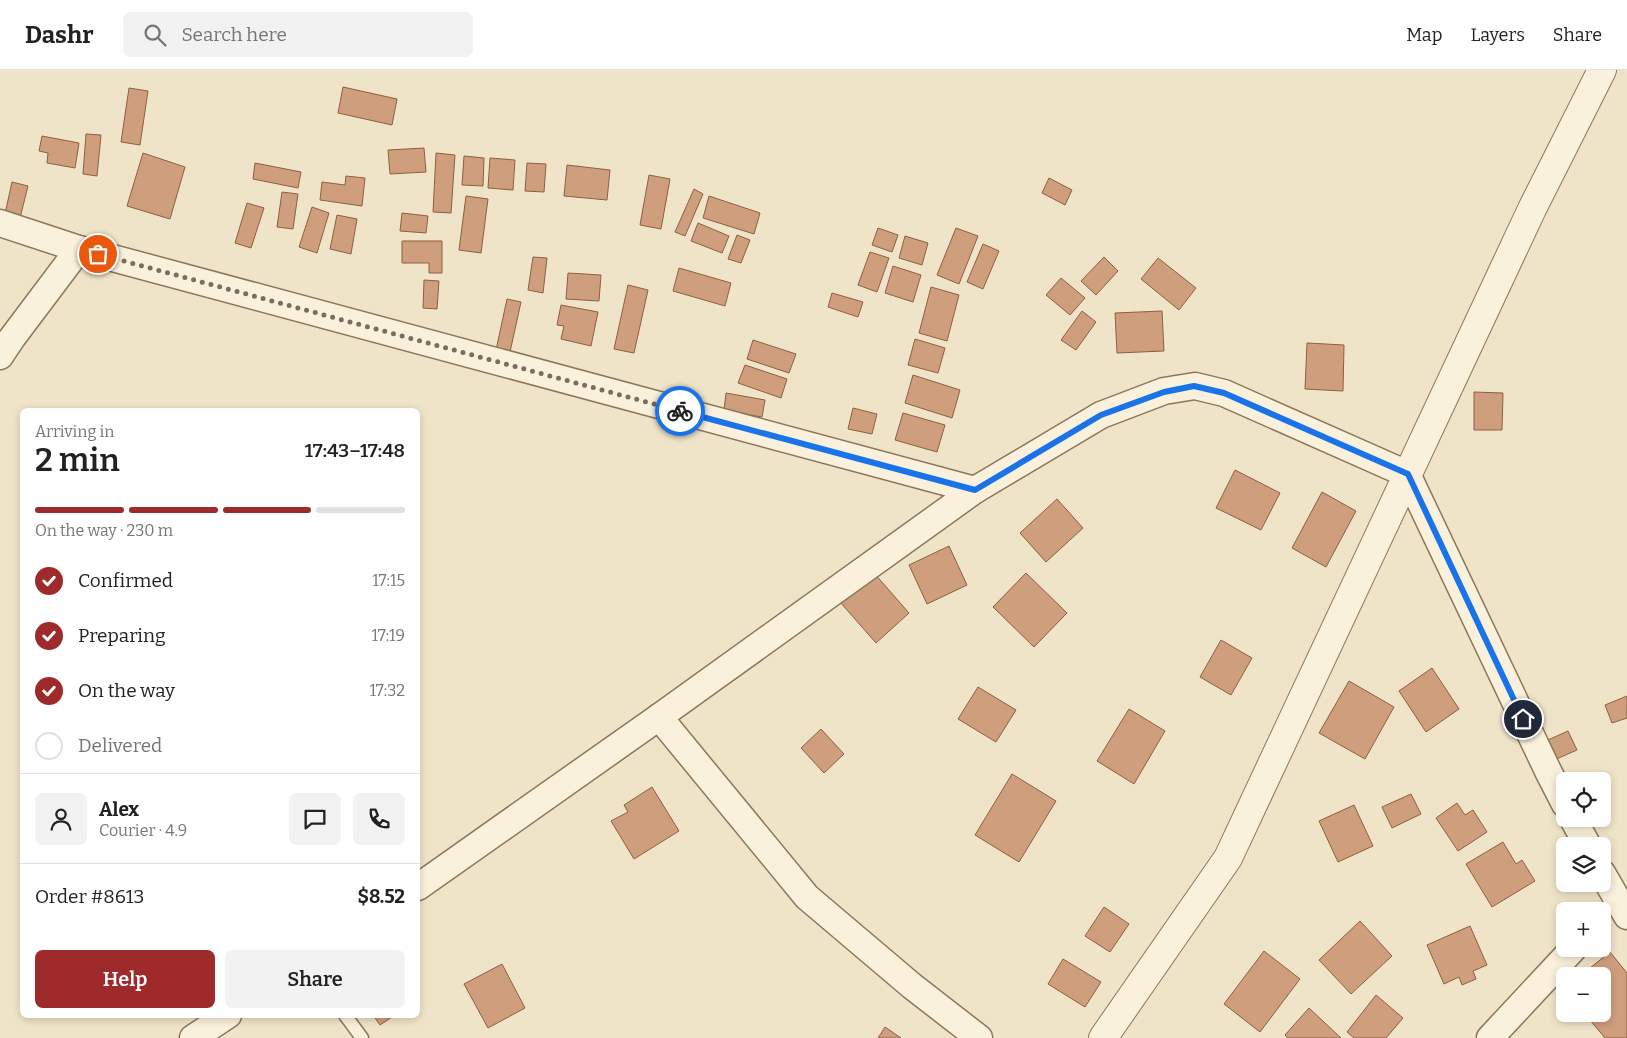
<!DOCTYPE html>
<html lang="en">
<head>
<meta charset="utf-8">
<style>
	:root { --surface:#fff; --page:#f2f2f2; --text:#222; --muted:#767676; --line:#e0e0e0; --accent:#9e2a2b }
	body { margin:0; font-family:Bitter,serif; background:var(--page); color:var(--text); height:100vh; display:flex; flex-direction:column; font-size:19px; white-space:nowrap }
	* { box-sizing:border-box; margin:0 }
	p { font-size:16px; color:var(--muted) }
	.icon { flex:none; width:28px; height:28px; fill:none; stroke:currentColor; stroke-width:2; stroke-linecap:round; stroke-linejoin:round }
	.map { position:relative; flex:1; overflow:hidden }
	.details { position:absolute; left:20px; top:338px; width:400px; height:610px; display:flex; flex-direction:column; background:var(--surface); border-radius:8px; box-shadow:0 2px 8px #0003 }
	.details>* { flex:none }
	.buttons { position:absolute; left:1556px; top:702px; display:grid; gap:10px }
	.buttons a { display:grid; place-items:center; width:55px; height:55px; border-radius:8px; background:var(--surface); box-shadow:0 2px 8px #0003; font-size:25px }
	.pin { position:absolute; display:grid; place-items:center; width:42px; height:42px; color:#fff; margin:-21px; border:2px solid #fff; border-radius:50%; box-shadow:0 1px 5px #0007 }
	.courier { position:absolute; display:grid; place-items:center; width:50px; height:50px; margin:-25px; border:4px solid #1a73e8; border-radius:50%; background:#fff; color:#222; box-shadow:0 1px 6px #0007 }
	.head em { font-style:normal; font-weight:600 }
	.head div { display:flex; flex-direction:column-reverse }
	.head { display:flex; align-items:center; justify-content:space-between; height:85px; padding:0 15px }
	h1 { font-size:32px; font-weight:600; line-height:38px }
	.bar { display:grid; grid-template-columns:repeat(4,1fr); gap:8px 5px; align-content:center; height:60px; padding:0 15px }
	.bar i { height:6px; border-radius:4px; background:var(--line) }
	.bar .selected { background:var(--accent) }
	.bar p { grid-column:span 4 }
	.line { display:flex; align-items:center; gap:12px; padding:0 15px; border-top:1px solid var(--line) }
	.line div { flex:1 }
	.round { display:grid; place-items:center; flex:none; width:52px; height:52px; border-radius:8px; background:var(--page) }
	ol { padding:0 15px; list-style:none }
	li { display:flex; align-items:center; gap:15px; height:55px }
	li p { margin-inline-start:auto }
	li .icon { padding:5px; border-radius:50%; background:var(--accent); color:#fff; stroke-width:4 }
	li:last-child { color:var(--muted) }
	li i { width:28px; height:28px; border:2px solid var(--line); border-radius:50% }
	.action { display:flex; gap:10px; margin-top:auto; padding:10px 15px }
	.action a { flex:1; height:58px; border-radius:8px; background:var(--accent); color:#fff; font-size:20px; font-weight:600; line-height:58px; text-align:center }
	.action a+a { background:var(--page); color:var(--text) }
	header { display:flex; align-items:center; gap:30px; box-sizing:border-box; height:70px; padding:0 25px; background:var(--surface); border-bottom:1px solid var(--line) }
	header strong { font-size:24px }
	nav { display:flex; gap:28px; margin-inline-start:auto; font-size:18px }
	.search { width:350px; height:45px; background:var(--page); display:flex; align-items:center; gap:12px; box-sizing:border-box; padding:0 18px; border-radius:8px; color:var(--muted); font-size:19px }
	.map>svg:first-child { display:block }
</style>
</head>
<body>
<header>
<strong>Dashr</strong>
<div class="search"><svg class="icon" aria-label="search" viewBox="0 0 24 24"><circle cx="10" cy="10" r="6"/><path d="M15 15l6 6"/></svg>Search here</div>
<nav><a>Map</a><a>Layers</a><a>Share</a></nav>
</header>
<div class="map">
<svg width="1627" height="968" viewBox="0 0 1627 968">
	<rect width="100%" height="100%" fill="#f0e4c8"/>
	<!-- building -->
	<g fill="#cf9f7d" stroke="#8d5f41">
		<polygon points="343,17 397,29 392,55 338,43"/>
		<polygon points="129,18 148,21 140,75 121,72"/>
		<polygon points="86,64 101,65 97,106 83,104"/>
		<polygon points="42,66 79,73 75,98 47,93 48,83 39,81"/>
		<polygon points="424,78 426,102 390,104 388,80"/>
		<polygon points="143,83 185,97 170,149 127,136"/>
		<polygon points="436,83 455,85 451,143 433,142"/>
		<polygon points="464,86 484,88 483,116 462,115"/>
		<polygon points="490,88 515,90 513,120 488,118"/>
		<polygon points="255,93 301,102 298,118 253,109"/>
		<polygon points="527,93 546,94 544,122 525,121"/>
		<polygon points="567,95 610,100 607,130 564,126"/>
		<polygon points="649,105 670,109 661,159 640,155"/>
		<polygon points="346,106 365,108 362,136 320,130 322,112 345,115"/>
		<polygon points="1049,108 1072,120 1065,135 1042,123"/>
		<polygon points="12,112 28,116 18,156 3,153"/>
		<polygon points="694,119 703,124 685,166 675,162"/>
		<polygon points="282,122 298,124 293,159 277,157"/>
		<polygon points="466,126 488,129 481,183 459,180"/>
		<polygon points="709,126 760,143 754,164 703,148"/>
		<polygon points="247,133 264,138 251,178 235,173"/>
		<polygon points="312,137 329,143 317,183 299,177"/>
		<polygon points="402,143 428,146 426,163 400,161"/>
		<polygon points="337,145 357,149 351,184 330,179"/>
		<polygon points="698,153 729,166 722,183 691,171"/>
		<polygon points="878,158 898,165 892,182 872,175"/>
		<polygon points="956,158 978,166 959,214 937,205"/>
		<polygon points="737,165 750,170 741,193 728,189"/>
		<polygon points="905,166 928,173 922,195 899,188"/>
		<polygon points="402,171 442,171 442,203 429,203 429,193 402,193"/>
		<polygon points="983,174 999,181 983,219 967,212"/>
		<polygon points="870,182 889,188 877,222 858,215"/>
		<polygon points="533,187 547,188 543,223 528,220"/>
		<polygon points="1104,187 1118,201 1096,225 1081,211"/>
		<polygon points="1158,188 1196,218 1179,240 1141,209"/>
		<polygon points="893,196 921,205 913,232 885,223"/>
		<polygon points="679,198 731,213 725,236 673,221"/>
		<polygon points="568,203 601,205 599,231 566,229"/>
		<polygon points="1061,208 1085,228 1070,245 1046,225"/>
		<polygon points="424,210 439,211 437,239 423,238"/>
		<polygon points="628,215 648,220 634,283 614,279"/>
		<polygon points="931,217 959,225 947,271 919,263"/>
		<polygon points="832,223 863,232 858,247 828,237"/>
		<polygon points="507,229 521,232 510,282 496,280"/>
		<polygon points="561,235 598,242 591,276 561,269 564,256 557,255"/>
		<polygon points="1082,241 1096,252 1076,280 1061,270"/>
		<polygon points="1162,241 1164,281 1117,283 1115,243"/>
		<polygon points="915,269 945,278 938,303 908,295"/>
		<polygon points="753,270 796,284 789,303 747,289"/>
		<polygon points="1307,273 1344,275 1343,321 1305,319"/>
		<polygon points="745,295 787,309 781,328 738,313"/>
		<polygon points="913,305 960,320 952,348 905,333"/>
		<polygon points="1474,322 1503,323 1502,360 1474,360"/>
		<polygon points="726,323 765,330 762,347 724,340"/>
		<polygon points="853,338 877,344 872,364 848,359"/>
		<polygon points="903,343 945,355 937,382 895,370"/>
		<polygon points="1235,400 1280,423 1261,460 1216,438"/>
		<polygon points="1322,422 1356,441 1326,497 1292,478"/>
		<polygon points="1057,429 1083,458 1046,492 1020,463"/>
		<polygon points="949,476 967,515 927,534 909,495"/>
		<polygon points="874,503 909,543 876,573 840,532"/>
		<polygon points="1026,503 1067,543 1034,577 993,537"/>
		<polygon points="1221,570 1252,588 1231,625 1200,607"/>
		<polygon points="1432,598 1459,639 1426,662 1399,621"/>
		<polygon points="1349,611 1394,637 1365,689 1319,663"/>
		<polygon points="978,617 1016,640 996,672 958,649"/>
		<polygon points="1627,626 1627,648 1612,653 1605,635"/>
		<polygon points="1129,639 1165,661 1134,714 1097,691"/>
		<polygon points="821,659 844,684 824,703 801,678"/>
		<polygon points="1568,661 1577,680 1547,693 1539,674"/>
		<polygon points="1012,704 1056,731 1019,792 975,765"/>
		<polygon points="652,717 679,761 634,789 611,751 628,742 624,735"/>
		<polygon points="1411,724 1421,744 1392,758 1382,737"/>
		<polygon points="1457,733 1465,745 1473,740 1487,762 1458,781 1436,748"/>
		<polygon points="1354,735 1373,776 1338,792 1319,751"/>
		<polygon points="1503,772 1516,794 1522,790 1535,811 1492,837 1466,794"/>
		<polygon points="1104,837 1129,854 1110,882 1085,866"/>
		<polygon points="1360,851 1392,886 1351,924 1319,890"/>
		<polygon points="1470,856 1487,895 1473,901 1476,909 1462,915 1459,907 1444,914 1427,875"/>
		<polygon points="1264,881 1300,909 1260,962 1224,934"/>
		<polygon points="1610,882 1627,903 1627,968 1605,968 1585,944 1602,944 1602,906 1580,906"/>
		<polygon points="1063,889 1101,912 1085,937 1048,914"/>
		<polygon points="502,894 525,938 488,958 464,914"/>
		<polygon points="1376,925 1403,948 1386,968 1354,968 1347,962"/>
		<polygon points="1309,938 1341,968 1288,968 1285,965"/>
		<polygon points="373,945 395,945 380,955"/>
		<polygon points="885,957 901,968 878,968"/>
	</g>
	<g fill="none" stroke-linecap="round" stroke-linejoin="round">
		<!-- service casing -->
		<g stroke="#8d765c" stroke-width="15">
			<polyline id="service" points="345,945 362,968"/>
		</g>
		<!-- minor casing -->
		<g stroke="#8d765c" stroke-width="29">
			<g id="minor">
				<polyline points="0,153 79,179 975,420"/>
				<polyline points="0,286 12,268 79,179"/>
				<polyline points="659,647 807,827 912,916 979,968"/>
				<polyline points="1573,749 1588,776"/>
				<polyline points="1602,803 1627,846"/>
				<polyline points="418,817 659,647 975,420 1101,345 1164,321 1195,316 1224,323 1407,404 1548,701 1565,734"/>
				<polyline points="193,968 228,945"/>
				<polyline points="1490,968 1573,879"/>
			</g>
		</g>
		<!-- tertiary casing -->
		<g stroke="#8d765c" stroke-width="30">
			<polyline id="tertiary" points="1103,968 1228,788 1532,139 1602,0"/>
		</g>
		<!-- service -->
		<use href="#service" stroke="#faf1dc" stroke-width="12"/>
		<!-- minor -->
		<use href="#minor" stroke="#faf1dc" stroke-width="26"/>
		<!-- tertiary -->
		<use href="#tertiary" stroke="#faf1dc" stroke-width="28"/>
	</g>
	<g fill="none" stroke-linecap="round" stroke-linejoin="round">
		<!-- done -->
		<polyline stroke="#7c6e5b" stroke-width="5" stroke-dasharray="0 9" points="98,184 680,341"/>
		<!-- route -->
		<polyline stroke="#1a73e8" stroke-width="6" points="680,341 975,420 1101,345 1164,322 1194,316 1224,323 1408,404 1523,649"/>
	</g>
</svg>
<div class="buttons">
<a><svg class="icon" aria-label="locate" viewBox="0 0 24 24"><circle cx="12" cy="12" r="6"/><path d="M12 2v4M12 18v4M2 12h4M18 12h4"/></svg></a>
<a><svg class="icon" aria-label="layers" viewBox="0 0 24 24"><path d="M12 4l9 5-9 5-9-5zM3 14l9 5 9-5"/></svg></a>
<a>+</a>
<a>−</a>
</div>
<div class="pin" style="left:98px;top:184px;background:#ea580c"><svg class="icon" aria-label="bag" viewBox="0 0 24 24"><path d="M5 8h14l-1 12H6zM9 8a3 3 0 0 1 6 0"/></svg></div>
<div class="pin" style="left:1523px;top:649px;background:#1f2937"><svg class="icon" aria-label="home" viewBox="0 0 24 24"><path d="M3 11l9-7 9 7M6 9v11h12V9"/></svg></div>
<div class="courier" style="left:680px;top:341px"><svg class="icon" aria-label="bike" viewBox="0 0 24 24"><circle cx="6" cy="16" r="4"/><circle cx="18" cy="16" r="4"/><path d="M6 16l4-8h5l3 8M10 8l3 8H6M13 5h3"/></svg></div>
<section class="details">
<div class="head"><div><h1>2 min</h1><p>Arriving in</p></div><em>17:43–17:48</em></div>
<div class="bar"><i class="selected"></i><i class="selected"></i><i class="selected"></i><i></i><p>On the way · 230 m</p></div>
<ol>
<li><svg class="icon" aria-label="check" viewBox="0 0 24 24"><path d="M5 12l5 5 9-10"/></svg>Confirmed<p>17:15</p></li>
<li><svg class="icon" aria-label="check" viewBox="0 0 24 24"><path d="M5 12l5 5 9-10"/></svg>Preparing<p>17:19</p></li>
<li><svg class="icon" aria-label="check" viewBox="0 0 24 24"><path d="M5 12l5 5 9-10"/></svg>On the way<p>17:32</p></li>
<li><i></i>Delivered</li>
</ol>
<div class="line" style="height:90px"><a class="round"><svg class="icon" aria-label="person" viewBox="0 0 24 24"><circle cx="12" cy="8" r="4"/><path d="M4 21q1-7 8-7t8 7"/></svg></a><div><b>Alex</b><p>Courier · 4.9</p></div><a class="round"><svg class="icon" aria-label="chat" viewBox="0 0 24 24"><path d="M4 5h16v11H9l-5 4z"/></svg></a><a class="round"><svg class="icon" aria-label="phone" viewBox="0 0 24 24"><path d="M5 4h4l2 5-3 2q2 4 5 5l2-3 5 2v4C11 20 4 13 5 4z"/></svg></a></div>
<div class="line" style="height:65px"><div>Order #8613</div><b>$8.52</b></div>
<div class="action"><a>Help</a><a>Share</a></div>
</section>
</div>
</body>
</html>
